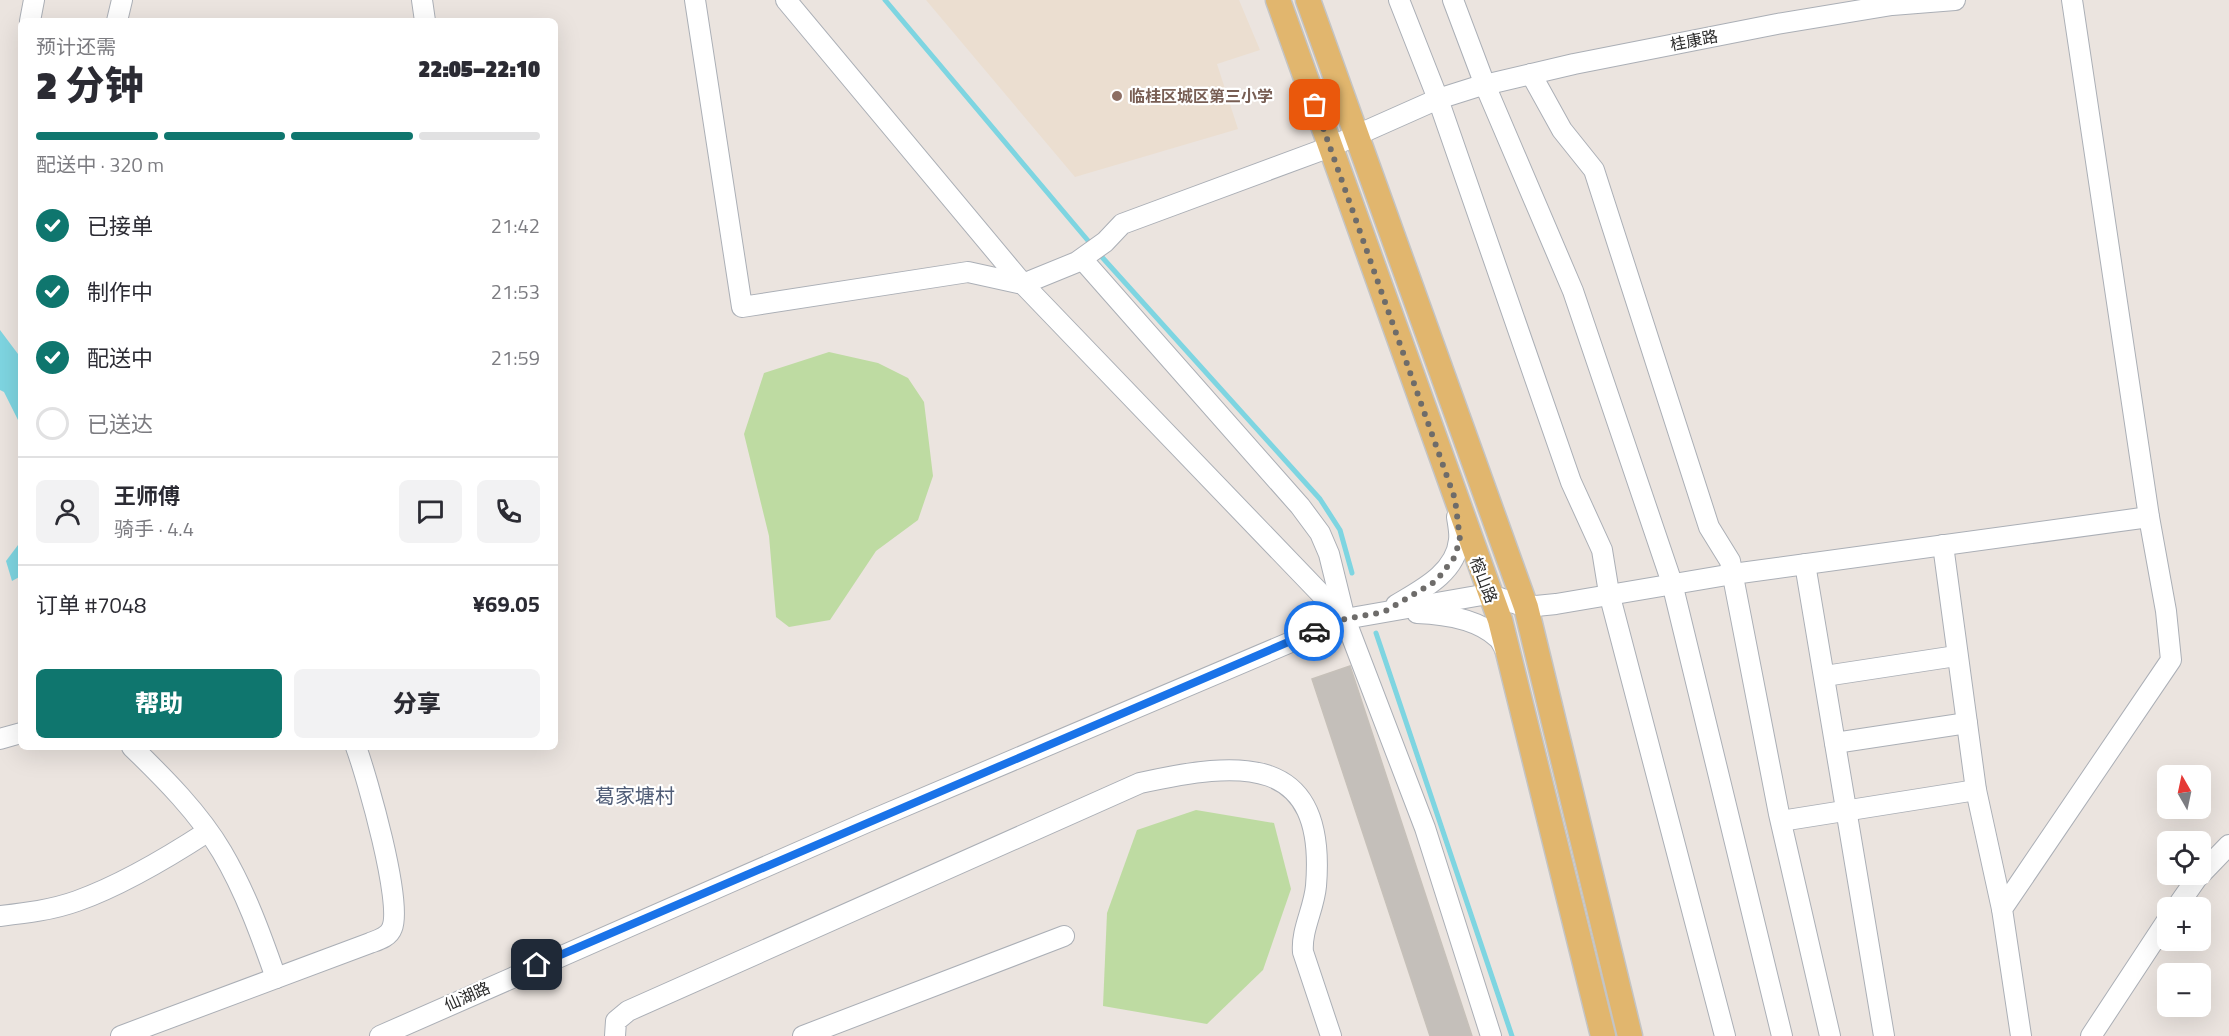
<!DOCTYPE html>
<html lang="zh">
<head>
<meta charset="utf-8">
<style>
	:root { --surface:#fff; --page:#f2f2f3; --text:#2b2b33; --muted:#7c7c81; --line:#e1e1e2; --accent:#0f766e }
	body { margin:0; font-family:"Titillium Web","Noto Sans SC",sans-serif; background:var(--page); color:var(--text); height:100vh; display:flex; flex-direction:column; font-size:22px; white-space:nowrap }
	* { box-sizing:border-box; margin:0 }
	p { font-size:20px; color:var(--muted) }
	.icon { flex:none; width:33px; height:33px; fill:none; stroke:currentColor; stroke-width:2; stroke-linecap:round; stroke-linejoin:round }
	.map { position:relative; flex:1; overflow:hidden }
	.sheet { position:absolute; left:18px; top:18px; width:540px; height:732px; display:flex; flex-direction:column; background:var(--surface); border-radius:9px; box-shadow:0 6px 24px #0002 }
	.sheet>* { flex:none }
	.needle { width:39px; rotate:351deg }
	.buttons { position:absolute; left:2157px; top:765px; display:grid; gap:12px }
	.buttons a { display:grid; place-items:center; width:54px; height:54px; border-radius:9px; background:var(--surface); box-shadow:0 6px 24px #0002; font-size:30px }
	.pin { position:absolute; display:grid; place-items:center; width:51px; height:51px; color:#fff; margin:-26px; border-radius:12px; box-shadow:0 3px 9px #0006 }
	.courier { position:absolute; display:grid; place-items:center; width:60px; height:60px; margin:-30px; border:4px solid #1a73e8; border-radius:50%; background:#fff; color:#222; box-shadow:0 2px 8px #0007 }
	.head em { font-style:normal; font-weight:800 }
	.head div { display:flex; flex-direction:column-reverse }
	.head { display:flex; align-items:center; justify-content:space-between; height:102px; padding:0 18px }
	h1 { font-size:39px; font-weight:800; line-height:45px }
	.bar { display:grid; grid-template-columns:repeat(4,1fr); gap:9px 6px; align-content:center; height:72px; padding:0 18px }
	.bar i { height:8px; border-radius:4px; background:var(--line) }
	.bar .active { background:var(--accent) }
	.bar p { grid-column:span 4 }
	.line { display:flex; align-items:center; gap:15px; padding:0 18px; border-top:2px solid var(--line) }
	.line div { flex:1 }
	.round { display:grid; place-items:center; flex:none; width:63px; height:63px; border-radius:9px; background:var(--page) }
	ol { padding:0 18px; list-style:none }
	li { display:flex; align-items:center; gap:18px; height:66px }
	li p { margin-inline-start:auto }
	li .icon { padding:6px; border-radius:50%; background:var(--accent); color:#fff; stroke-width:4 }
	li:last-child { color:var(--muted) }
	li i { width:33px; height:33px; border:3px solid var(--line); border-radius:50% }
	.action { display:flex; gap:12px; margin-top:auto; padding:12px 18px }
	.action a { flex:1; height:69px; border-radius:9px; background:var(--accent); color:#fff; font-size:24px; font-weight:800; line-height:69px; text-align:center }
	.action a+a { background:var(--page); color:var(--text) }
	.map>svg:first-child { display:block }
</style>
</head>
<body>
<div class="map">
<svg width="2229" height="1036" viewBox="0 0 2229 1036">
	<rect width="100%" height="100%" fill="#ebe4df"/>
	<!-- education -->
	<polygon fill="#ebded0" points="926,0 1239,0 1260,50 1217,64 1238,129 1075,177"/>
	<!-- green -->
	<g fill="#bedba2">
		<polygon points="829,352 878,363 908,378 924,402 933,476 918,520 876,551 830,620 789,627 776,617 769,536 744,434 764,373"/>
		<polygon points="1196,810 1274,823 1291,889 1263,970 1207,1024 1103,1006 1107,913 1137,830"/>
	</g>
	<!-- water -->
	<g fill="#7ed5e1">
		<polygon points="0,330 21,358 21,426 4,392 0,390"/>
		<polygon points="21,541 21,576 12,581 6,561"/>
	</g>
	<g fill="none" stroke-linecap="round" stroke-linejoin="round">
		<!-- stream -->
		<g stroke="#7ed5e1" stroke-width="5">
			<polyline points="885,0 1090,243"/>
			<polyline points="1101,256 1320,499 1340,530 1352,573"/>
			<polyline points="1376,633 1512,1036"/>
		</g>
	</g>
	<!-- building -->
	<polygon fill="#c4bfba" stroke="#c6c0b9" stroke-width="1.5" points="1350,666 1472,1036 1430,1036 1312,679"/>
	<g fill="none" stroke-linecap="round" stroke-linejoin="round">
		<!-- minor casing -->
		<g stroke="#abafb6" stroke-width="22">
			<g id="minor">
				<polyline points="422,0 425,21"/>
				<polyline points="695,0 742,307 968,272 1023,284 1077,262 1105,242 1122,224 1330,147 1438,99 1476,87 1574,64 1777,24 1892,5 1955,0"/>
				<polyline points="786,0 1023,284 1345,619"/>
				<polyline points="1399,0 1438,99 1571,482 1602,550 1609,593 1725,1036"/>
				<polyline points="1453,0 1485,85 1573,291 1672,583 1782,1036"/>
				<polyline points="30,21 34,0"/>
				<polyline points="117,21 122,0"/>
				<polyline points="1531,74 1562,130 1594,170 1709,527 1730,561 1779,814 1830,1036"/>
				<polyline points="1082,259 1300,506 1320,533 1329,554 1345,619 1425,828 1491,1036"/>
				<polyline points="1943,545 1976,790 2002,909"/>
				<polyline points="1805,564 1884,1036"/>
				<path d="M1396 605C1421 590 1456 573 1459 540 1460 533 1458 524 1457 517"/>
				<path d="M1417 613C1443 614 1478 619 1498 638 1502 642 1505 650 1508 655"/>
				<polyline points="1825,676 1956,656"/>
				<polyline points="0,739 21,733"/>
				<polyline points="1835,743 1967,723"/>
				<path d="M132 747C164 778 199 813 222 852 245 891 261 935 276 978"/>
				<polyline points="1781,821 1976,790"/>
				<polyline points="2176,908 2197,878 2229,845"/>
				<path d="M0 916C26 913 52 910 77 901 122 885 167 858 207 832"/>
				<path d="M121 1036 370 943C378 940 389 937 392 928 403 903 367 777 356 747"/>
				<polyline points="380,1036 865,823 1345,619 1488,594 1526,607 1556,604 1733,574 2149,517"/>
				<path d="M615 1036 616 1021 628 1011 1140 783C1239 761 1327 752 1316 886 1314 909 1301 930 1303 952L1331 1036"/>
				<polyline points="803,1036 1064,936"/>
				<polyline points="2021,1036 2002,909 2171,660 2166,611 2149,517 2072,0"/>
				<polyline points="2091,1036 2168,919"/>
			</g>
		</g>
		<!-- major casing -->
		<g stroke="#c4c4c4" stroke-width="27">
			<g id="major">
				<polyline points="1278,0 1500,620 1603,1036"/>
				<polyline points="1308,0 1526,607 1630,1036"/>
			</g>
		</g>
		<!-- minor -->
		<use href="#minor" stroke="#fff" stroke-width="20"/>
		<!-- major -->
		<use href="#major" stroke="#e1b66e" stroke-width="24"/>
	</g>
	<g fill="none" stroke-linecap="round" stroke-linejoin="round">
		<!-- done -->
		<polyline stroke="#6e6c6a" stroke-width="6" stroke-dasharray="0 10.8" points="1314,631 1345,619 1384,612 1436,581 1454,558 1460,540 1455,499 1315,105"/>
		<!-- route -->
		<polyline stroke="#1a73e8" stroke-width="8" points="537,965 1314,631"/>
	</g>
	<!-- markers -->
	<circle fill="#8d6e63" stroke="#fff" stroke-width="2" cx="1117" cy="96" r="6"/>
	<g text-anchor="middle" stroke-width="4.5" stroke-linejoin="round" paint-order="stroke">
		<!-- street labels -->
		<g font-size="16" fill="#2b2b2b" stroke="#fff">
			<text transform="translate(1694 40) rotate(-11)" y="6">桂康路</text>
			<text transform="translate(1484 580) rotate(69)" y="6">榕山路</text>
			<text transform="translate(467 996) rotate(-24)" y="6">仙湖路</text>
		</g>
		<!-- education labels -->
		<g font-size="16" font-weight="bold" fill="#785e54" stroke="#fff" text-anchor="start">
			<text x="1129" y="102">临桂区城区第三小学</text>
		</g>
		<!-- quarter labels -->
		<g font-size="20" fill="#505d77" stroke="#fff">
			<text x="635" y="803">葛家塘村</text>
		</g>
	</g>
</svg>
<div class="buttons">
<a><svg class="needle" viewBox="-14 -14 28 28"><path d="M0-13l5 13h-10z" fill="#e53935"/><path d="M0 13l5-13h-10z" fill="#7c7c81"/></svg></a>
<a><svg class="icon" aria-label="locate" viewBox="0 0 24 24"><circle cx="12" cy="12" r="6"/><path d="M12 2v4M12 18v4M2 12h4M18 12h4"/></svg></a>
<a>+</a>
<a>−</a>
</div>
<div class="pin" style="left:1315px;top:105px;background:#ea580c"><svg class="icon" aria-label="bag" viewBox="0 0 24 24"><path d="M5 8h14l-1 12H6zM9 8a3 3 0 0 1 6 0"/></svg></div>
<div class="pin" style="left:537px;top:965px;background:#1f2937"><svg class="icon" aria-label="home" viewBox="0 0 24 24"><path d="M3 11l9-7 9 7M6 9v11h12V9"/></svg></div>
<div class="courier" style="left:1314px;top:631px"><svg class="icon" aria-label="car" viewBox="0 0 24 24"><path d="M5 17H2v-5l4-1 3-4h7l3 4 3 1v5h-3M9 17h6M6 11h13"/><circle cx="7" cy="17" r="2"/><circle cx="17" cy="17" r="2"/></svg></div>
<section class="sheet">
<div class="head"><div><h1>2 分钟</h1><p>预计还需</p></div><em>22:05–22:10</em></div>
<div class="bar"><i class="active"></i><i class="active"></i><i class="active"></i><i></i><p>配送中 · 320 m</p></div>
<ol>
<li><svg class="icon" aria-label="check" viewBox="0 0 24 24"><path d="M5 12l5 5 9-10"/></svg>已接单<p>21:42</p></li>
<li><svg class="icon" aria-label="check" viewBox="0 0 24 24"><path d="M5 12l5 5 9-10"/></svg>制作中<p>21:53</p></li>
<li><svg class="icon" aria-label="check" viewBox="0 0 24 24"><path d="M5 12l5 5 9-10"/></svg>配送中<p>21:59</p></li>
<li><i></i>已送达</li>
</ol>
<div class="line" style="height:108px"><a class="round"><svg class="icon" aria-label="person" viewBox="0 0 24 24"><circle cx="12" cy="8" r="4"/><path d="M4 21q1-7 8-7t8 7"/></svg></a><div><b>王师傅</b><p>骑手 · 4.4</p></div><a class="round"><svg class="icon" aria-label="chat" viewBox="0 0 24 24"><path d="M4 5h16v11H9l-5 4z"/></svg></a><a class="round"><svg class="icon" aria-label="phone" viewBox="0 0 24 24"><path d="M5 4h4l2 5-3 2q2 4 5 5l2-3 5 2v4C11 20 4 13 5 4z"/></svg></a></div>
<div class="line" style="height:78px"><div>订单 #7048</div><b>¥69.05</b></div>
<div class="action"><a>帮助</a><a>分享</a></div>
</section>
</div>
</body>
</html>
